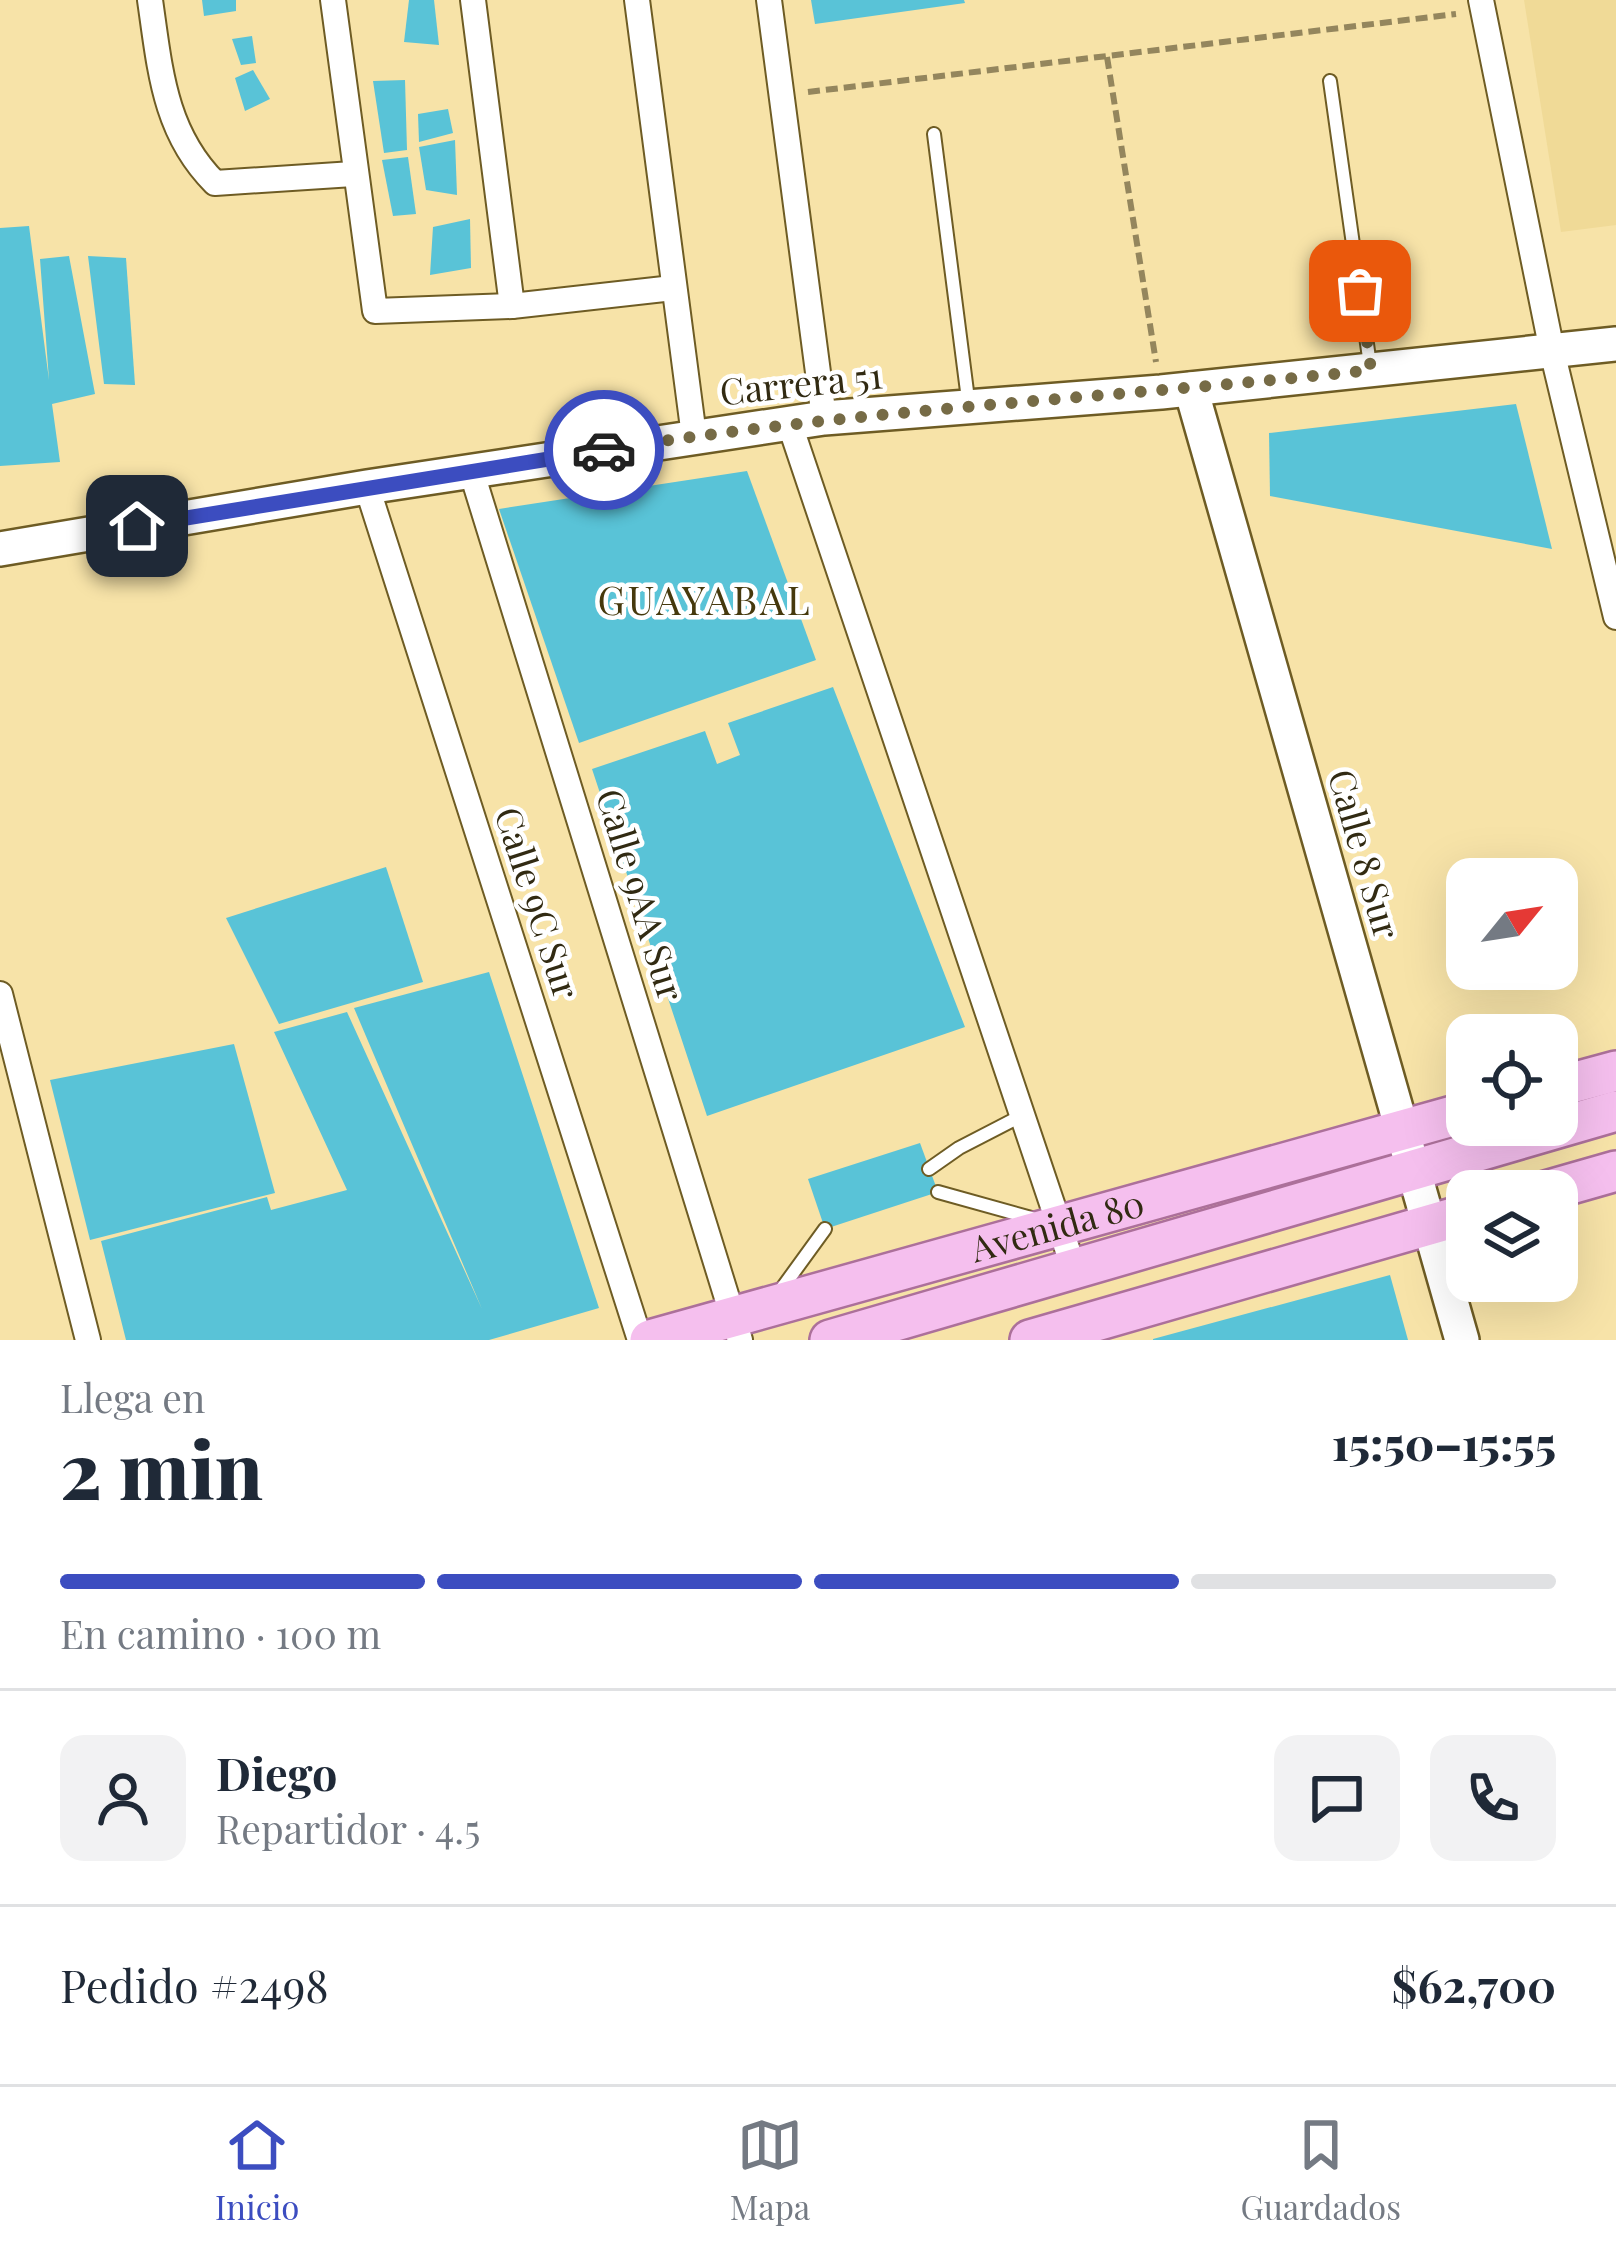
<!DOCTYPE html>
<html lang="es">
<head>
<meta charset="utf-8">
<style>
	:root { --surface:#fff; --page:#f2f2f3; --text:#1f2937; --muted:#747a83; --line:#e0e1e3; --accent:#3c4dc0 }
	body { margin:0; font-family:"Playfair Display",serif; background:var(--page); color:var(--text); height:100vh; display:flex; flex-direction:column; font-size:45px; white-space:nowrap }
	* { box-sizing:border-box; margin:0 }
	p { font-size:39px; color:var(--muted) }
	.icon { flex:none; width:66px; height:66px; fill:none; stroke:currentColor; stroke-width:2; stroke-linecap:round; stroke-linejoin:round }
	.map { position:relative; height:1340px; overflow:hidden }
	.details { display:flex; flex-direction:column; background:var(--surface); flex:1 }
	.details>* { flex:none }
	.needle { width:78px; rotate:60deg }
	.controls { position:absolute; left:1446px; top:858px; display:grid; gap:24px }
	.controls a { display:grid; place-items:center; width:132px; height:132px; border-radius:24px; background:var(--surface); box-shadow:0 12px 48px #0002; font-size:60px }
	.pin { position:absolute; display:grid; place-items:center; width:102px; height:102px; color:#fff; margin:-51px; border-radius:24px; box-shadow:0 6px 18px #0006 }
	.courier { position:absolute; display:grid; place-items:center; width:120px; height:120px; margin:-60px; border:9px solid #3c4dc0; border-radius:50%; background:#fff; color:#222; box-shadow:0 3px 15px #0007 }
	.head em { font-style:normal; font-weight:800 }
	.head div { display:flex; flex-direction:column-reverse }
	.head { display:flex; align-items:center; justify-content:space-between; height:204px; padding:0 60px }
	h1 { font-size:78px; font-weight:800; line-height:90px }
	.bar { display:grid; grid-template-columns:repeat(4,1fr); gap:18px 12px; align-content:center; height:144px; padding:0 60px }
	.bar i { height:15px; border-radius:9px; background:var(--line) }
	.bar .selected { background:var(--accent) }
	.bar p { grid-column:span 4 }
	.line { display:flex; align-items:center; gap:30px; padding:0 60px; border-top:3px solid var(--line) }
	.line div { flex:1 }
	.round { display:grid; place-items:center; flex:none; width:126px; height:126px; border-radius:24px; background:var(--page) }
	.menu { display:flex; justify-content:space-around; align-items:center; height:168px; border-top:3px solid var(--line); background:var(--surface); font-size:33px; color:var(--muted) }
	.menu a { display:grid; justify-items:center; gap:6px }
	.menu .selected { color:var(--accent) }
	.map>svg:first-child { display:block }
</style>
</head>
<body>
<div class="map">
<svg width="1616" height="1340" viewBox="0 0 1616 1340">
	<rect width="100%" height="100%" fill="#f7e3a8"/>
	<!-- built -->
	<polygon fill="#f0da97" points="1524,0 1616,0 1616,225 1561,232"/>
	<!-- building -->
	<g fill="#59c3d7">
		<polygon points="202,0 236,0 236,11 204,16"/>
		<polygon points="409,0 434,0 439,45 404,42"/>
		<polygon points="811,0 964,0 965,3 815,24"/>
		<polygon points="252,36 256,63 241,65 232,39"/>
		<polygon points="253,70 270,99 245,111 235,78"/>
		<polygon points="405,80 407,150 384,153 373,81"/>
		<polygon points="448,109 453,133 419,142 418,114"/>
		<polygon points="455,140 457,195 426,190 419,147"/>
		<polygon points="408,157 416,214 393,216 382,160"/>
		<polygon points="470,219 471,268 430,275 433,227"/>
		<polygon points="29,226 49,380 40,259 69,256 95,394 52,404 60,462 0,466 0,228"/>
		<polygon points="88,256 126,258 135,385 104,384"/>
		<polygon points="1516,404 1552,549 1270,496 1269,433"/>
		<polygon points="747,471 816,660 579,743 499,509"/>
		<polygon points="833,687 965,1027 707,1116 592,769 705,731 717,764 740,755 728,723"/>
		<polygon points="386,867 423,982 279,1024 226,918"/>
		<polygon points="489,972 599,1308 489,1340 126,1340 101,1241 267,1197 271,1210 347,1190 274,1032 347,1012 482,1309 354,1008"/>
		<polygon points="234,1044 275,1193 90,1240 50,1080"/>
		<polygon points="920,1143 938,1192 825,1229 808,1179"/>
		<polygon points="1390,1275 1408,1340 1153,1340 1153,1339"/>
	</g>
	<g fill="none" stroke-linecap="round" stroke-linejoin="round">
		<!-- lane casing -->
		<g stroke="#6e5c24" stroke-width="16">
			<g id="lane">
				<polyline points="1330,81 1370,365"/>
				<polyline points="934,134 969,407"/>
				<polyline points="929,1169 959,1148 1021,1116"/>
				<polyline points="938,1192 1035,1219"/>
				<polyline points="780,1291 825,1229"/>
			</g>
		</g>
		<!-- street casing -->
		<g stroke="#6e5c24" stroke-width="28">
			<g id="street">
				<path d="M150 0C160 69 164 132 215 183L353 174"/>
				<polyline points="333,0 375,311 512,306 673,288"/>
				<polyline points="473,0 512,306"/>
				<polyline points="637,0 694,436"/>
				<polyline points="769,0 824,418"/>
				<polyline points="1481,0 1552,351 1616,617"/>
				<polyline points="789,422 1074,1269"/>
				<polyline points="471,470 740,1340"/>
				<polyline points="367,487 640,1340"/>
				<polyline points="0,994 88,1340"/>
			</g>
		</g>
		<!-- secondary casing -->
		<g stroke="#6e5c24" stroke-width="38">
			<g id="secondary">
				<polyline points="1191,389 1462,1340"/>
				<polyline points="0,549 367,487 824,418 1161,392 1616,344"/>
			</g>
		</g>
		<!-- primary casing -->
		<g stroke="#ac709a" stroke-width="44">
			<g id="primary">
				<polyline points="1557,1087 1616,1071"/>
				<polyline points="1546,1191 1616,1171"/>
				<path id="s1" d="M650 1340 1467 1112"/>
				<polyline points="830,1340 1616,1111"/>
				<polyline points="1030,1340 1467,1214"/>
			</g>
		</g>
		<!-- path -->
		<g stroke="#94865d" stroke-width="6" stroke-dasharray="12 6" stroke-linecap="butt">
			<polyline points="1107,57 1156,362"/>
			<polyline points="808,92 1456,14"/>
		</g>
		<!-- lane -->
		<use href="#lane" stroke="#fff" stroke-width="12"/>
		<!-- street -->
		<use href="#street" stroke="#fff" stroke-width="24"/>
		<!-- secondary -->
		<use href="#secondary" stroke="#fff" stroke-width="33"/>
		<!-- primary -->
		<use href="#primary" stroke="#f5bfee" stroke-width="39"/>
	</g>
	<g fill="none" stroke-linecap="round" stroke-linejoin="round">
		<!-- done -->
		<path stroke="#766b46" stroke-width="12" stroke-dasharray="0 21.6" d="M604 450C858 409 1115 398 1371 370L1360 291"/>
		<!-- route -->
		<polyline stroke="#3c4dc0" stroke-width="15" points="137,526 604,450"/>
	</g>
	<g text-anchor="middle" stroke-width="9" stroke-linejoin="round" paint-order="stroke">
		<!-- street labels -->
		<g font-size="36" fill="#312a12" stroke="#fff">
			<text transform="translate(801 384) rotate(-6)" y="13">Carrera 51</text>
			<text transform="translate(1364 854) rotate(74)" y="13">Calle 8 Sur</text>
			<text transform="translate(640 895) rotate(73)" y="13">Calle 9AA Sur</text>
			<text transform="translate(537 903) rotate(72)" y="13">Calle 9C Sur</text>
			<text dy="13" stroke="none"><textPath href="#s1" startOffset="423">Avenida 80</textPath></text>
		</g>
		<!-- neighbourhood labels -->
		<g font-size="39" letter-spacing="3" fill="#46390d" stroke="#fff">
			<text x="705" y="615">GUAYABAL</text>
		</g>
	</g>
</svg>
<div class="controls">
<a><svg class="needle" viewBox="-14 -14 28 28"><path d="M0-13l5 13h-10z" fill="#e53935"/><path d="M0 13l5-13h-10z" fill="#747a83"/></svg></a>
<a><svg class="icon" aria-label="locate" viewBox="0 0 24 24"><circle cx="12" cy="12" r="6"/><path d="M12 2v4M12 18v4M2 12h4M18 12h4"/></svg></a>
<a><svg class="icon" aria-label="layers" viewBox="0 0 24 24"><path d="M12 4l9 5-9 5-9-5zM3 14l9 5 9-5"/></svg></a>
</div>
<div class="pin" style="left:1360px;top:291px;background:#ea580c"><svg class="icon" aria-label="bag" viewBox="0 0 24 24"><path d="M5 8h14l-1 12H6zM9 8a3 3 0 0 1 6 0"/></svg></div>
<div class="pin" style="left:137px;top:526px;background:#1f2937"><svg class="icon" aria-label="home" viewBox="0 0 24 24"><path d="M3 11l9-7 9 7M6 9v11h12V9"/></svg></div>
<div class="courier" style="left:604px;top:450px"><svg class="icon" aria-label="car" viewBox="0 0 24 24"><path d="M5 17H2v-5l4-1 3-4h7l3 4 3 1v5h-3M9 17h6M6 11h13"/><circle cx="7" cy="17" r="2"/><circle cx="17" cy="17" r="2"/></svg></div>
</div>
<section class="details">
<div class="head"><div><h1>2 min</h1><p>Llega en</p></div><em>15:50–15:55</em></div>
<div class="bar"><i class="selected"></i><i class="selected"></i><i class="selected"></i><i></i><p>En camino · 100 m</p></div>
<div class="line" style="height:216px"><a class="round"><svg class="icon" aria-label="person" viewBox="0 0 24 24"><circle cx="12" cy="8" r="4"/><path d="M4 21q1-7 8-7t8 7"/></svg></a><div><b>Diego</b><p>Repartidor · 4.5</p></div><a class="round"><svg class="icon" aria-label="chat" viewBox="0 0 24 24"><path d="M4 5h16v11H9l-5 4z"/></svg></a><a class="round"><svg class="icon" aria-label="phone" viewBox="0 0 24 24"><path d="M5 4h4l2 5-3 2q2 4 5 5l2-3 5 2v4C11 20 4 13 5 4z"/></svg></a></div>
<div class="line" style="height:156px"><div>Pedido #2498</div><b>$62,700</b></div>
</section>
<nav class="menu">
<a class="selected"><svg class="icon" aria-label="home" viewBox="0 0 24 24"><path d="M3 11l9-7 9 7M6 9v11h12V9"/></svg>Inicio</a>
<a><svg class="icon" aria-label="map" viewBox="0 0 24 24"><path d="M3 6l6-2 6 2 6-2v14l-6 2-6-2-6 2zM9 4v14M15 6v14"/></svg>Mapa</a>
<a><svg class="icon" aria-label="saved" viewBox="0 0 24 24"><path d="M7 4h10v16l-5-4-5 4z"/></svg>Guardados</a>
</nav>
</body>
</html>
